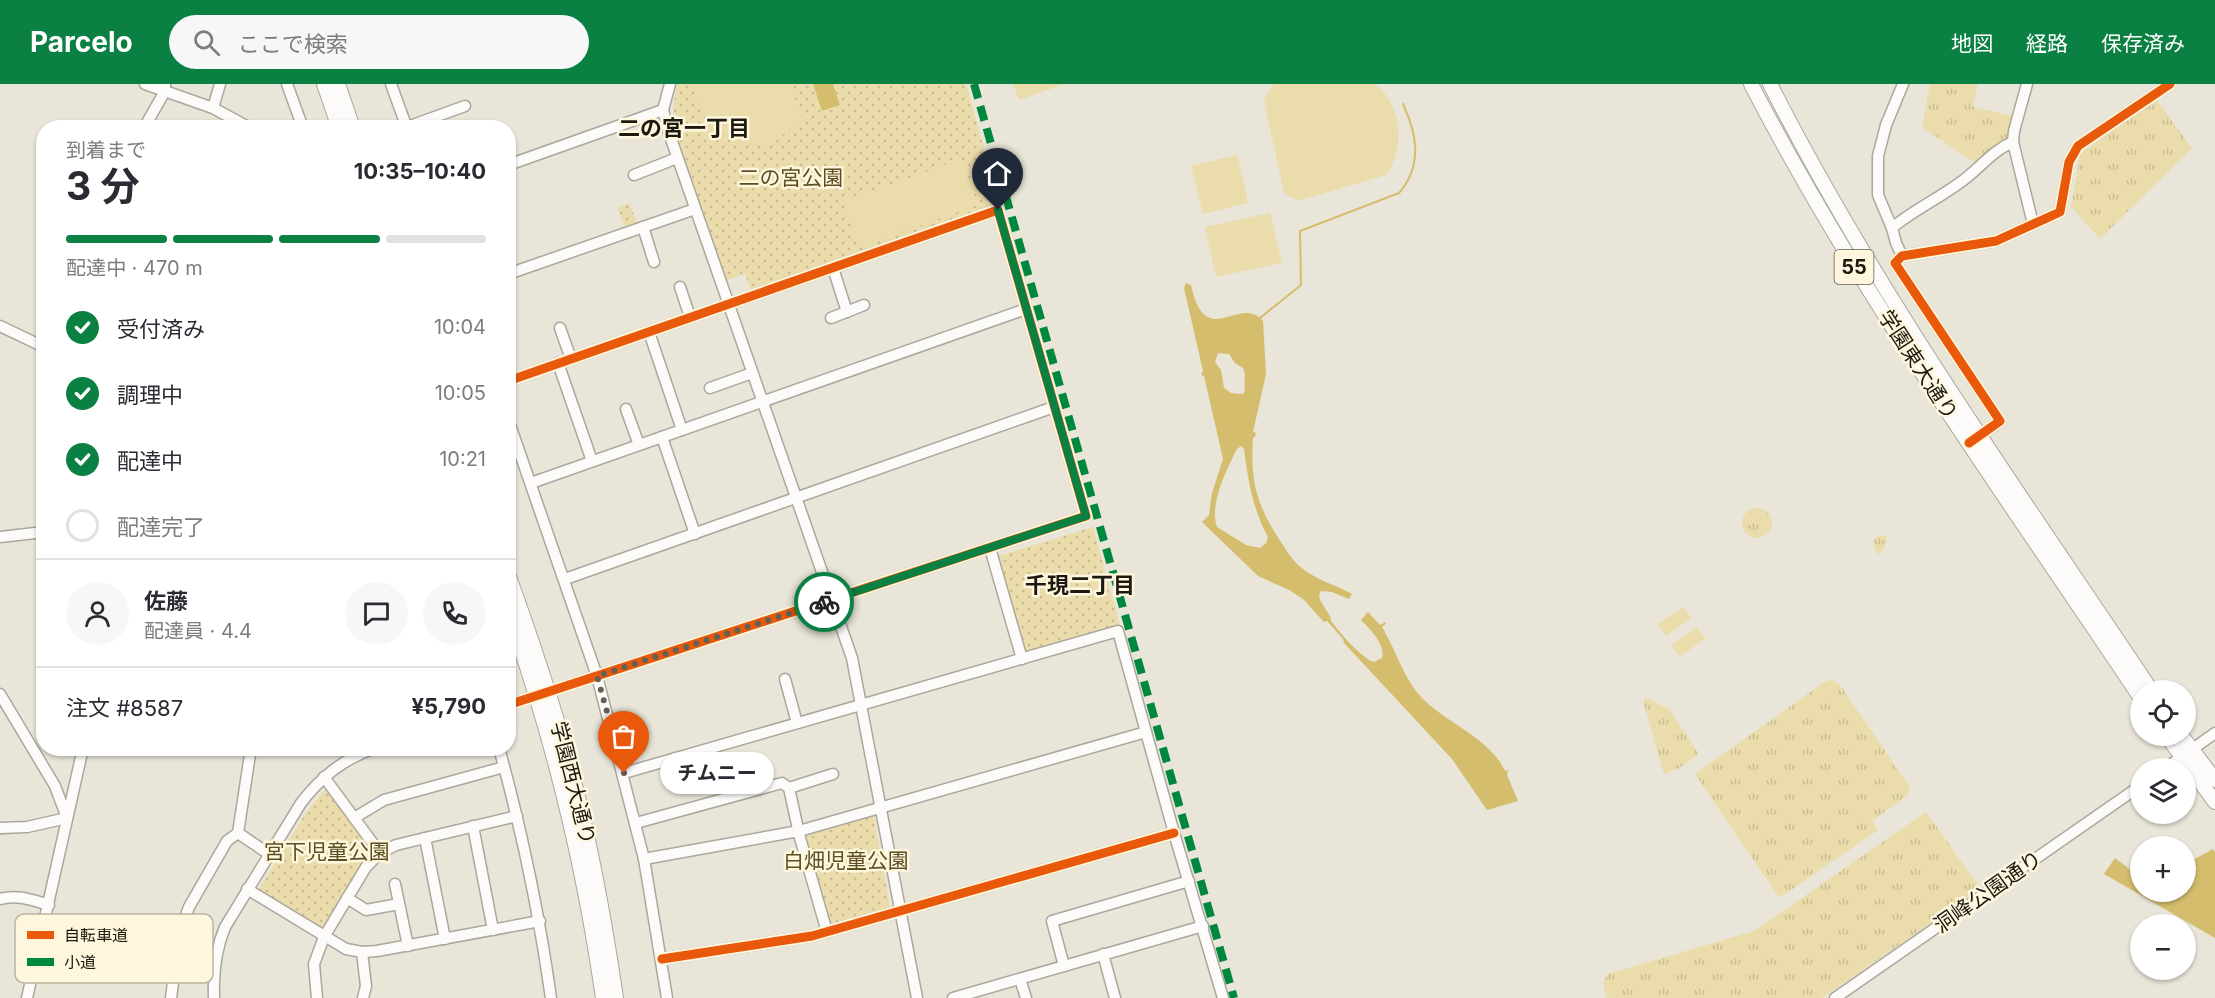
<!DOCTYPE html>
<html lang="ja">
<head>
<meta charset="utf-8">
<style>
	:root { --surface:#fff; --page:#f7f7f7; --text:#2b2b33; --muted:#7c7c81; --line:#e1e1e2; --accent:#0b8043 }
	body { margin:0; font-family:Inter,"Noto Sans JP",sans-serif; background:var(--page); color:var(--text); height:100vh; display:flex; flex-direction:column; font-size:22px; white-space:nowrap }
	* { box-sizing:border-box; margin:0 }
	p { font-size:20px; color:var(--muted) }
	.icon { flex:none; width:33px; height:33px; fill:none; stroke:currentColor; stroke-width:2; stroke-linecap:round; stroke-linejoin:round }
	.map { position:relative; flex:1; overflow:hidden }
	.drawer { position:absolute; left:36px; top:36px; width:480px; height:636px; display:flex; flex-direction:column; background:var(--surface); border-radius:24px; box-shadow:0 2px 4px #0004 }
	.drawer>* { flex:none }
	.tools { position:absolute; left:2130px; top:596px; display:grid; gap:12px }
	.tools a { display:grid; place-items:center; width:66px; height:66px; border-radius:50%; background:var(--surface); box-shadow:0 2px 4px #0004; font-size:30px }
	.pin { position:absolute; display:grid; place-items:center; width:51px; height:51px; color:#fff; margin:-62px -26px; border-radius:50% 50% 50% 0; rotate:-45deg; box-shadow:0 0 6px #0007 }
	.pin .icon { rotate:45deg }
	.courier { position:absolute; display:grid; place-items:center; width:60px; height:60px; margin:-30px; border:4px solid #0b8043; border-radius:50%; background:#fff; color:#222; box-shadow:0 2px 8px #0007 }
	.bubble { position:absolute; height:42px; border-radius:21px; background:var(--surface); box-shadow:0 2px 4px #0004; font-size:20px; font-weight:700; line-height:42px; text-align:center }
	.summary em { font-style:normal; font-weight:700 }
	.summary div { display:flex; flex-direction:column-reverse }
	.summary { display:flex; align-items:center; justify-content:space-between; height:102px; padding:0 30px }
	h1 { font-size:39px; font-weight:700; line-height:45px }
	.bar { display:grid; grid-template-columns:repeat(4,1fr); gap:9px 6px; align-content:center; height:72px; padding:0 30px }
	.bar i { height:8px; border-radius:4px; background:var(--line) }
	.bar .on { background:var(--accent) }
	.bar p { grid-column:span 4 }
	.line { display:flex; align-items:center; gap:15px; padding:0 30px; border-top:2px solid var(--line) }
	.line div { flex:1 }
	.round { display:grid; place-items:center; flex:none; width:63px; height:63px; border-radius:32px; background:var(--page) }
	ol { padding:0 30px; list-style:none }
	li { display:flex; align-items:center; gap:18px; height:66px }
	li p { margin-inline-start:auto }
	li .icon { padding:6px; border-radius:50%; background:var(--accent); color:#fff; stroke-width:4 }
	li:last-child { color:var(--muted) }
	li i { width:33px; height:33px; border:3px solid var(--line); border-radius:50% }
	header { display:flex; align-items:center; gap:36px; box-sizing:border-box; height:84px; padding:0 30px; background:var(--accent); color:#fff }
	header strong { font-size:28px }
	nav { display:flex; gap:33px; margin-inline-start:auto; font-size:21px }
	.search { width:420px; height:54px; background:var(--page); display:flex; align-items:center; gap:15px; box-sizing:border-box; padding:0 21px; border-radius:33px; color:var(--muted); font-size:22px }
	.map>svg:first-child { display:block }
</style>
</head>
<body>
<header>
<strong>Parcelo</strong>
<div class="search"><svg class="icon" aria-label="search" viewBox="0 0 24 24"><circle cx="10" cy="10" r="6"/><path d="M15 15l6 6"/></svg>ここで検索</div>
<nav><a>地図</a><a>経路</a><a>保存済み</a></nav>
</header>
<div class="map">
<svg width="2215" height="914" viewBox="0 0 2215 914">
	<defs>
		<pattern id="grass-tufts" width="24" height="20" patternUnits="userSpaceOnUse" patternTransform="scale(1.5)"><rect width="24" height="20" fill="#ebdcab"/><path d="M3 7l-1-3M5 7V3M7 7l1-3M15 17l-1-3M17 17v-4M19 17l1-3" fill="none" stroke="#c9bc92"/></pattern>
		<pattern id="park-dots" width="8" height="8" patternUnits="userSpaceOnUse" patternTransform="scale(1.5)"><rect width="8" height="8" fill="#ebdcab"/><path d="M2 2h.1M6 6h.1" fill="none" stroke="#c9bc92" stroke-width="1.8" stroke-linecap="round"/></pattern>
	</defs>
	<rect width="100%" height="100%" fill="#e9e5d8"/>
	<!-- grass -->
	<g fill="url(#grass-tufts)">
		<polygon points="1930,0 1978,0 1973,23 2013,32 2009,55 1975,79 1922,43"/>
		<polygon points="2156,15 2192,64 2100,155 2071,123 2080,70"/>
		<circle cx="1757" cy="439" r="15"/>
		<polygon points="1884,451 1886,452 1887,457 1881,469 1878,470 1875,467 1873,457 1876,453"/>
		<polygon points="1832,596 1840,601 1909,702 1909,710 1872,737 1878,746 1782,812 1778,812 1695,690 1826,597"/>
		<polygon points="1646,614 1669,625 1699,670 1678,685 1664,690 1643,617"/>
		<polygon points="1926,728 1978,801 1977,807 1822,914 1606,914 1603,898 1608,890 1754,847"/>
	</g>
	<!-- park -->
	<g fill="url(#park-dots)">
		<polygon points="677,0 966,0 1000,121 752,208 745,190 727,196 679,61 673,26"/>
		<polygon points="629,119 638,141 629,144 624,141 618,124"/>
		<polygon points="1093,443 1120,542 1029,569 1024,567 998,472"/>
		<polygon points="327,703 374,767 373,771 324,844 320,846 258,807 305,730"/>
		<polygon points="873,730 891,827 832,843 828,841 803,754 805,749"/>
	</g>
	<!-- pitch -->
	<g fill="#ebdcab">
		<polygon points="697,0 789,0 802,34 774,59 743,59 714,48 696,17"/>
		<polygon points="1013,0 1064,0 1019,16"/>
		<path d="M1274 0H1375C1402 21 1406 64 1386 91L1298 117 1284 109 1264 16Z"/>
		<polygon points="1237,71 1248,119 1203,130 1191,82"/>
		<polygon points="962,75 978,121 860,163 843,117"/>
		<polygon points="1270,129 1282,179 1216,193 1205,143"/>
		<polygon points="1683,523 1691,534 1666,552 1658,540"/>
		<polygon points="1697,543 1705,555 1680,572 1671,561"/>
	</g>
	<!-- water -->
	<g fill="#d4bd6d" fill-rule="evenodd">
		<polygon points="813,0 833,0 840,21 822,27"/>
		<path d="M1186 199 1191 201C1206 269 1239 209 1263 237L1266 290 1253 348 1256 349 1255 353 1253 354C1250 395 1256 420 1279 455 1286 465 1292 477 1302 484 1316 496 1336 501 1352 510L1349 515 1332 508 1321 507 1319 510 1320 516 1331 534 1330 535C1337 546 1362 575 1374 578L1382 574C1386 561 1370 545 1361 536L1368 528 1380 541 1385 538 1386 540 1382 543C1396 566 1403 593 1421 613 1446 639 1491 655 1505 687L1508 686 1507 691 1518 717 1487 726 1452 675 1344 559 1343 555 1327 537 1324 538 1303 515 1289 506 1258 492 1202 438 1209 431 1212 409 1223 375 1204 292 1201 291 1203 287 1184 204ZM1218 269 1229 270 1235 279 1243 284C1247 292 1243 299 1245 307L1243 310 1231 309 1224 304 1221 286 1215 278ZM1241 362 1244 365C1248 396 1253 426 1268 453L1266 459 1260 464 1246 461 1217 443C1209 420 1227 385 1237 365Z"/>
		<polygon points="2213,765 2215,768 2215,854 2104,790 2115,774 2140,793 2140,807 2186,807 2186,780"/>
	</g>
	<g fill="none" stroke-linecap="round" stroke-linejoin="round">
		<!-- stream -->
		<g stroke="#d4bd6d" stroke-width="2">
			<path d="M1260 234 1301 201 1300 147 1399 109C1423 81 1417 50 1403 20"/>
			<polyline points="0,750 9,749"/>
		</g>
		<!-- minor casing -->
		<g stroke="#aaa79d" stroke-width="13">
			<g id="minor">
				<polyline points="145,0 213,24 250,44"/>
				<polyline points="287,0 303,44"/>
				<polyline points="391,0 407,44"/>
				<polyline points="670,0 663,26 668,46 852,574 917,914"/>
				<polyline points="2027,0 2014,47 2013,58 2033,140"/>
				<polyline points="213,24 220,0"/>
				<polyline points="407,43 465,22"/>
				<polyline points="144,44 165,7 165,0"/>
				<polyline points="508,81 663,26"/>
				<polyline points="634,91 677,74"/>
				<polyline points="643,143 654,178"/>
				<path d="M1892 144C1912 127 1936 116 1958 100 1978 87 1991 67 2013 58"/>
				<polyline points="1902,172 1896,159 1892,144 1878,111 1878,72 1886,41 1903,0"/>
				<polyline points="833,184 847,228"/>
				<polyline points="508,190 695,125"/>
				<polyline points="680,203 690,233"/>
				<polyline points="831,234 864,221"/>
				<polyline points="0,242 44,263"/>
				<polyline points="560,244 571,275"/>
				<polyline points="649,248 682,346"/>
				<polyline points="558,279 592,377"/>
				<polyline points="508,297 998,126 1086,432 508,621"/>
				<polyline points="710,304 752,289"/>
				<polyline points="626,325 639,361"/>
				<polyline points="508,335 597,592 644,775 667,914"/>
				<polyline points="662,353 695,450"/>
				<polyline points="1974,356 2000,337 1895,179 1902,172 1996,157 2060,128 2069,78 2078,62 2170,0"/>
				<polyline points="531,399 1026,225"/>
				<polyline points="0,453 44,448"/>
				<polyline points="990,464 1022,575"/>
				<polyline points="565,495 1054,323"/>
				<polyline points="785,595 797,639"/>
				<polyline points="0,610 55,702 67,734"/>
				<polyline points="251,664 238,749 269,770"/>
				<path d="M499 664C522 747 539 829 551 914"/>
				<polyline points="2166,684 2215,649"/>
				<polyline points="624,689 1118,547 1174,749 1223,914"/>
				<polyline points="324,693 380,769"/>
				<polyline points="789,704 833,690"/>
				<polyline points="354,734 384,716 504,683"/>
				<polyline points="636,739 782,699 789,704 800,754 827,848"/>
				<polyline points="473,742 493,846"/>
				<polyline points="0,744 27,743 67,734"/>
				<polyline points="425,754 445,855"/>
				<polyline points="644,775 799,747 1146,648"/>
				<polyline points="395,800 408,862"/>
				<polyline points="247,805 346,865 362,868 377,867 540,837"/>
				<polyline points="347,814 366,826 399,820"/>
				<path d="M0 815C17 810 32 816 49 821"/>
				<polyline points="362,868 366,902 363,914"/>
				<polyline points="1103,870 1115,914"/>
				<polyline points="662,875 812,852 1174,749"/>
				<polyline points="1064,882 1052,837 1189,797"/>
				<polyline points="1020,895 1026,914"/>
				<polyline points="27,914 83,664"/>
				<polyline points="171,914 176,876 184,837 189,823 227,757 238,749"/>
				<path d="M214 914C213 889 215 867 225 843L301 719C321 693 343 675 375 664"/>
				<polyline points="317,914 314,880 324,853 366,783 380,769 396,761 517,732"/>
				<polyline points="953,914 1203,842"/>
				<polyline points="1835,914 2140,702"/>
			</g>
		</g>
		<!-- major casing -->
		<g stroke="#aaa79d" stroke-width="16">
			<g id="major">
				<polyline points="324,0 339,44"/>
				<polyline points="338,0 353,44"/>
				<path d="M1751 0C1862 215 2006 412 2140 613"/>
				<path d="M1770 0C1878 213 2019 408 2151 606"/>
				<path d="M508 490C532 556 554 622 572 690 592 764 605 839 616 914"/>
				<path d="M508 527C553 653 584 782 603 914"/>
				<polyline points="2166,651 2215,718"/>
				<polyline points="2181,651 2215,696"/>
			</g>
		</g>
		<!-- minor -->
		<use href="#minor" stroke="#fcfbf9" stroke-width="10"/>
		<!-- major -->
		<use href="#major" stroke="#fcfbf9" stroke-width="14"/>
		<!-- quiet -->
		<polyline stroke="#00873e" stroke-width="8" stroke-dasharray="15 8" stroke-linecap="butt" points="974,0 1234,914"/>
		<!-- cycleway casing -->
		<g stroke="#fef6dd" stroke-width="13">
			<g id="cycleway">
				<polyline points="508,297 998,126 1086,432 508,621"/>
				<polyline points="1969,359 2000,337 1895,179 1902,172 1996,157 2060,128 2069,78 2078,62 2170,0"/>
				<polyline points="662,875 812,852 1174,749"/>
			</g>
		</g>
		<!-- cycleway -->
		<use href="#cycleway" stroke="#e8590c" stroke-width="9"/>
	</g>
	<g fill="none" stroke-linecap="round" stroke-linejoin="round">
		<!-- done -->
		<polyline stroke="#646056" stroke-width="6" stroke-dasharray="0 10.8" points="624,689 597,592 824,518"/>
		<!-- route -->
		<polyline stroke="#0b8043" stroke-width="8" points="824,518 1086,432 998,126"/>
	</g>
	<g text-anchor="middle" stroke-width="5" stroke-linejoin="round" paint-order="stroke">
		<!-- shield labels -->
		<rect fill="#fef6dd" stroke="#605b4e" stroke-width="1.5" x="1834.5" y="166" width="39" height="34" rx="4.5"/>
		<g font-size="20" font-weight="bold" fill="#1c1910">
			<text x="1854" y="190">55</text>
		</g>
		<!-- park labels -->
		<g font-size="21" fill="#5c4f23" stroke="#fef6dd">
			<text x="791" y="101">二の宮公園</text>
			<text x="327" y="775">宮下児童公園</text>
			<text x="846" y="784">白畑児童公園</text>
		</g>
		<!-- street labels -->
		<g font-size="21" fill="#1c1910" stroke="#fef6dd">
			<text transform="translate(1918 281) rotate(57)" y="7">学園東大通り</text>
			<text transform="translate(573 699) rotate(76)" y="7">学園西大通り</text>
			<text transform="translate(1988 808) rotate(-35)" y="7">洞峰公園通り</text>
		</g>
		<!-- neighbourhood labels -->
		<g font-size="22" font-weight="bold" fill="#1c1910" stroke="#fef6dd">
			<text x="684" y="52">二の宮一丁目</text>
			<text x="1080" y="509">千現二丁目</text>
		</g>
	</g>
	<!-- legend -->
	<rect x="15" y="830" width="198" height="69" rx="9" fill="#fef6dd" stroke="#bab4a0" stroke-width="1.5"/>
	<rect x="27" y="847" width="27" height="8" fill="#e8590c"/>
	<rect x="27" y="874" width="27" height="8" fill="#00873e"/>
	<g font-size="16" fill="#1c1910">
		<text x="64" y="857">自転車道</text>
		<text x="64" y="884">小道</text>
	</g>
</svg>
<div class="tools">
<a><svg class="icon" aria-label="locate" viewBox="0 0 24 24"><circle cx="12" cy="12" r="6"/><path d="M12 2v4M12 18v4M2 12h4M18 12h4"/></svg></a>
<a><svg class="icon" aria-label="layers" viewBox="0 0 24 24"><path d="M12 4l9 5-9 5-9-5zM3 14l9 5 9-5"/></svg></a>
<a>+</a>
<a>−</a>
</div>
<div class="pin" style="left:624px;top:689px;background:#ea580c"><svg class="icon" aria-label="bag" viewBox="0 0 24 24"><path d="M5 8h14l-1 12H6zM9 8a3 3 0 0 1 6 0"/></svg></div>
<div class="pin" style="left:998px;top:126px;background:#1f2937"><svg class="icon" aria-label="home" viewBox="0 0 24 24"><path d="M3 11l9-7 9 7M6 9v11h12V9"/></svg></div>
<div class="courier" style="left:824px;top:518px"><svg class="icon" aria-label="bike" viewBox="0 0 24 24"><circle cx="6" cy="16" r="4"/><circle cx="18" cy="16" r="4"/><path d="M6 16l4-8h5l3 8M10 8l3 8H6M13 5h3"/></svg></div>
<div class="bubble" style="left:660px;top:668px;width:114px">チムニー</div>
<section class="drawer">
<div class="summary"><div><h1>3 分</h1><p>到着まで</p></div><em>10:35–10:40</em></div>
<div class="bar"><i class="on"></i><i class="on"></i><i class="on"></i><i></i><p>配達中 · 470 m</p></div>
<ol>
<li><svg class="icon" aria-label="check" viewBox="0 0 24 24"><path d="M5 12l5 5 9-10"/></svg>受付済み<p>10:04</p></li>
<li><svg class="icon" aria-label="check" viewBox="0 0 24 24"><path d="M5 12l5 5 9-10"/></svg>調理中<p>10:05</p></li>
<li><svg class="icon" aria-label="check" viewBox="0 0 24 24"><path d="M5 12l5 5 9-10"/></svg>配達中<p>10:21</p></li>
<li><i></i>配達完了</li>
</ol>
<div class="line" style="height:108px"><a class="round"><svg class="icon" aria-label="person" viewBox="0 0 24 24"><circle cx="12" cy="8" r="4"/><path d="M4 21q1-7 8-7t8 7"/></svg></a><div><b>佐藤</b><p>配達員 · 4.4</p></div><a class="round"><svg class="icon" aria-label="chat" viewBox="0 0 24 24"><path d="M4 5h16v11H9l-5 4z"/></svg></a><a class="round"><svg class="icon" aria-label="phone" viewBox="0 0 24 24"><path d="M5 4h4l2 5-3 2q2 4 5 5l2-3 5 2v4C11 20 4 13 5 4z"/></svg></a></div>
<div class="line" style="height:78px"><div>注文 #8587</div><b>¥5,790</b></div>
</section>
</div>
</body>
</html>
